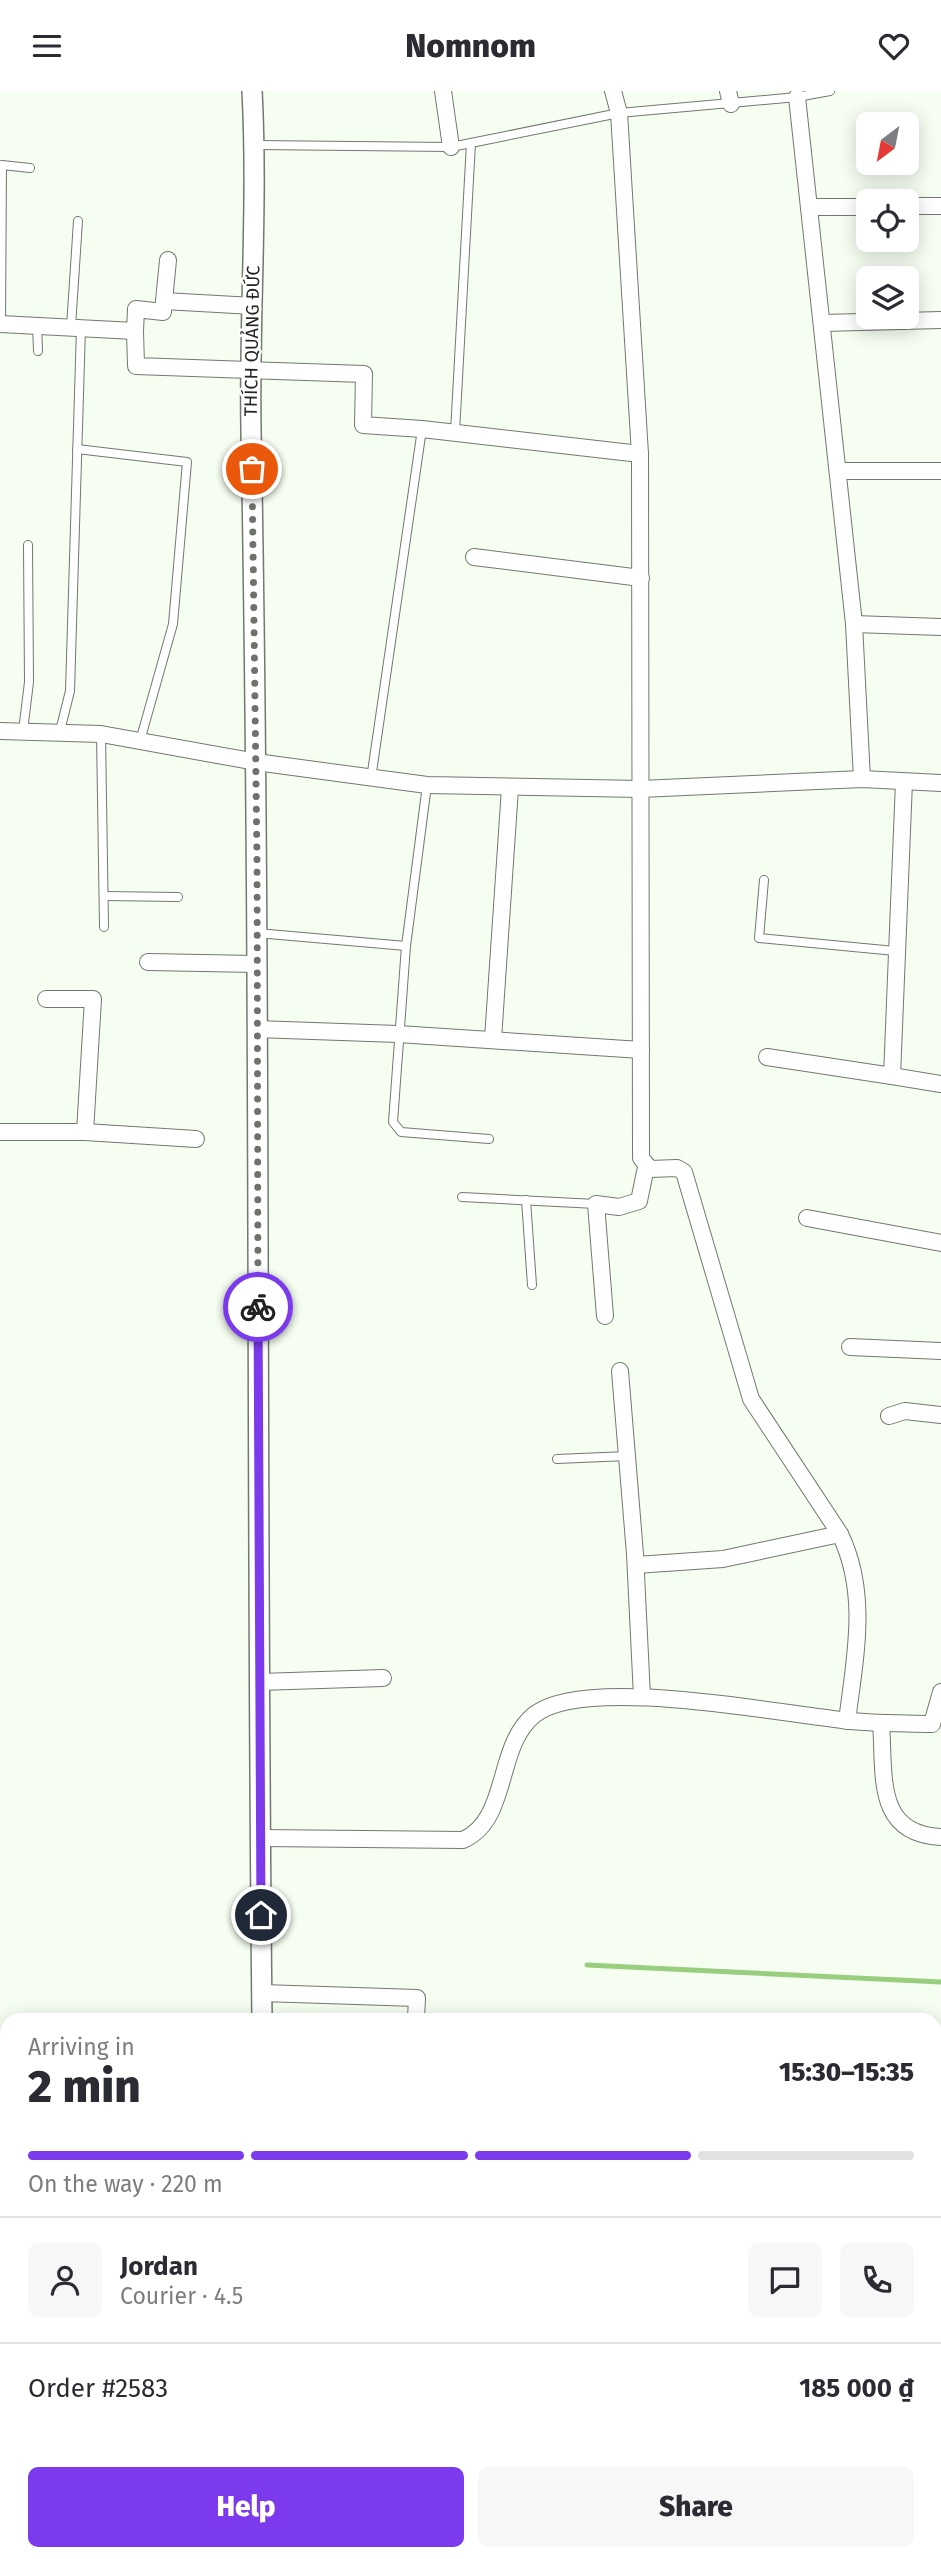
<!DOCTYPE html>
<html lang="en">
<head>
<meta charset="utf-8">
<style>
	:root { --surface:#fff; --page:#f7f7f7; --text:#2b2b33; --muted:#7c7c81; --line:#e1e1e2; --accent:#7c3aed }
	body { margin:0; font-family:"Fira Sans",sans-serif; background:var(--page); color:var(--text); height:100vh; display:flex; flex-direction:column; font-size:26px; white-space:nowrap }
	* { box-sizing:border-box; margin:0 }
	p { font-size:23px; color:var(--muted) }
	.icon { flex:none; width:38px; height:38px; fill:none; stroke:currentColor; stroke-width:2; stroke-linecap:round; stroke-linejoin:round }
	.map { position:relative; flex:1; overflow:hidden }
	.sheet { position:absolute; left:0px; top:1922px; width:942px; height:548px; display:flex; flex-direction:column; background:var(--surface); border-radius:21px 21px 0 0; box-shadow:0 4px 18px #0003 }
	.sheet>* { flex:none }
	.needle { width:46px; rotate:212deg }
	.fabs { position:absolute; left:856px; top:21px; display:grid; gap:14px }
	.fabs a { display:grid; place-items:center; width:63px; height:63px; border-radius:10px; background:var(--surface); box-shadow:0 4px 18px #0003; font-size:35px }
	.pin { position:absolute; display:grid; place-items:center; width:60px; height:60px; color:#fff; margin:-30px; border:4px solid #fff; border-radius:50%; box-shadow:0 2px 7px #0007 }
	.courier { position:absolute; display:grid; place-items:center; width:70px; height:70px; margin:-35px; border:5px solid #7c3aed; border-radius:50%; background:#fff; color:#222; box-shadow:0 2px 9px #0007 }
	.headline em { font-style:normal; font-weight:800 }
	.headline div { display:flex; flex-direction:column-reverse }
	.headline { display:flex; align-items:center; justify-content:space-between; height:119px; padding:0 28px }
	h1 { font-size:46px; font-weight:800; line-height:52px }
	.bar { display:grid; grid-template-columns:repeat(4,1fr); gap:10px 7px; align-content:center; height:84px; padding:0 28px }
	.bar i { height:9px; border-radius:5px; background:var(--line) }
	.bar .active { background:var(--accent) }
	.bar p { grid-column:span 4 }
	.line { display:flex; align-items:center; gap:18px; padding:0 28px; border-top:2px solid var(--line) }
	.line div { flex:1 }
	.round { display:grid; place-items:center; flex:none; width:74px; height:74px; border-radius:10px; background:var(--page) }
	.button { display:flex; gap:14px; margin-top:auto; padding:14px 28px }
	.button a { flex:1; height:80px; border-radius:10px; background:var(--accent); color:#fff; font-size:28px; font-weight:800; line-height:80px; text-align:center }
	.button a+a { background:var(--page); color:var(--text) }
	header { display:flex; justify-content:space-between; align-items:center; height:91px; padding:0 28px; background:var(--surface); font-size:32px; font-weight:800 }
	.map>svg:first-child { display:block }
</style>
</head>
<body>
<header><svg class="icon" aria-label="menu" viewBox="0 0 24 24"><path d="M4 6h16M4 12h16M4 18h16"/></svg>Nomnom<svg class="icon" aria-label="heart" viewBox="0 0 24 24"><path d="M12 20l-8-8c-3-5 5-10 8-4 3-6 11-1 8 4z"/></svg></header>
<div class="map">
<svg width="941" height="2468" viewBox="0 0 941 2468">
	<rect width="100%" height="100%" fill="#f6fef2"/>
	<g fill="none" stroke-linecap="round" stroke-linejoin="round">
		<!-- stream -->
		<polyline stroke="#9ace7f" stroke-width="5" points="587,1874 941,1891"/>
		<!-- service casing -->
		<g stroke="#71796e" stroke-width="10">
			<g id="service">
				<polyline points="255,54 451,56 619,22 797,6 830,0"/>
				<polyline points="1,233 2,74 30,77"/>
				<polyline points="37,234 38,260"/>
				<polyline points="71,236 78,130"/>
				<polyline points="455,341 471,52"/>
				<polyline points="77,358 187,371 173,533 140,650"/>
				<polyline points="23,640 29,591 28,454"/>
				<polyline points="60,640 70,600 81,237"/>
				<polyline points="101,643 104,836"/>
				<polyline points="371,688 422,338"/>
				<polyline points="427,694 406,855 393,1031 401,1041 489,1048"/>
				<polyline points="764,789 759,847 895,860"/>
				<polyline points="104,805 178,806"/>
				<polyline points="257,842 406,855"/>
				<polyline points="462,1106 596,1113"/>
				<polyline points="526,1109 532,1194"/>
				<polyline points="557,1368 627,1365"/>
				<polyline points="934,2359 937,2358"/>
				<polyline points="74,2468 74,2462"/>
				<polyline points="128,2468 128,2462"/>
			</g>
		</g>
		<!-- minor casing -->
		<g stroke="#71796e" stroke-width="18">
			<g id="minor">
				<polyline points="443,0 451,56"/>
				<path d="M613 0 619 22 640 363 641 1067 650 1078 677 1077 684 1081 751 1308 840 1443C869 1503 855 1566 847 1630"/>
				<polyline points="728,0 731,13"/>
				<polyline points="797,6 854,533 862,688"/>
				<polyline points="906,115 941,115"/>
				<polyline points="809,116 868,116"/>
				<polyline points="164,210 168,169"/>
				<polyline points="822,232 941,229"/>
				<polyline points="0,233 135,240 136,218 163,221 164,210 253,215"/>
				<polyline points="135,240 136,275 364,283 363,334 422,338 640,363"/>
				<polyline points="839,380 941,380"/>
				<polyline points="474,466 641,487"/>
				<polyline points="854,533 941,536"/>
				<polyline points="0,640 101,643 256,671 427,694 640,698 862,688 941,692"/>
				<polyline points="904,691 892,985 941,993"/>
				<polyline points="148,871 257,873"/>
				<polyline points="256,938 398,943 641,959"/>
				<polyline points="493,948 510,697"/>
				<polyline points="767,966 892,985"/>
				<polyline points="0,1041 85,1041 93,908 46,908"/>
				<polyline points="85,1041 196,1048"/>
				<polyline points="807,1127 941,1152"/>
				<polyline points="605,1225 596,1113 619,1116 639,1110 646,1076"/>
				<polyline points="850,1256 941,1260"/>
				<polyline points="620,1280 635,1463 642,1606"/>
				<polyline points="889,1325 905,1320 941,1324"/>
				<polyline points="636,1474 723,1468 840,1443"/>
				<polyline points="260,1591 383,1587"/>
				<path d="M881 1632C885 1683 874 1743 941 1746"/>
				<path d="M261 1747 463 1749C510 1728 495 1656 534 1624 583 1584 776 1622 842 1629 872 1633 902 1632 932 1633L941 1601"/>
				<polyline points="262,1902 417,1907 416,1928"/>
				<polyline points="934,2412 941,2408"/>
				<polyline points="603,2468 605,2462"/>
				<polyline points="799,2468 801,2462"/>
				<polyline points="845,2468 854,2462"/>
			</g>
		</g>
		<!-- tertiary casing -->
		<g stroke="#71796e" stroke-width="22">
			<g id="tertiary">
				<path d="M252 0C258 113 249 226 251 339 261 869 256 1399 262 1928"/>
				<polyline points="0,2353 7,2353"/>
				<polyline points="258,2462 258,2468"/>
				<polyline points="626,2462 644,2468"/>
				<polyline points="710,2462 728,2468"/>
			</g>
		</g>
		<!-- service -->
		<use href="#service" stroke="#fff" stroke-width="8"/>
		<!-- minor -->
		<use href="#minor" stroke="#fff" stroke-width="16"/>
		<!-- tertiary -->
		<use href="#tertiary" stroke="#fff" stroke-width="19"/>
	</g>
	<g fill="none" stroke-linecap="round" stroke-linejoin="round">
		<!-- done -->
		<polyline stroke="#6d726b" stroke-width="7" stroke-dasharray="0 12.6" points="252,378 257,769 258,1216"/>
		<!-- route -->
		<polyline stroke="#7c3aed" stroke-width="9" points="258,1216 261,1824"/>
	</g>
	<g text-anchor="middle" stroke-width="5" stroke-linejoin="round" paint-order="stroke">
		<!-- street labels -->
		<g font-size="18" fill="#232622" stroke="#fff">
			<text transform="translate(252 250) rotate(-89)" y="6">THÍCH QUẢNG ĐỨC</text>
		</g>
	</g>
</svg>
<div class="fabs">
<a><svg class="needle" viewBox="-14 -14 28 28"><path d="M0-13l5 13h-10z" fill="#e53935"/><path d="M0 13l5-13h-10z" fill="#7c7c81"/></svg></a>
<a><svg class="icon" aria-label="locate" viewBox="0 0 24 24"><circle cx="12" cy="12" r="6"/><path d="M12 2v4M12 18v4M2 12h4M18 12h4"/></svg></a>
<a><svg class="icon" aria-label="layers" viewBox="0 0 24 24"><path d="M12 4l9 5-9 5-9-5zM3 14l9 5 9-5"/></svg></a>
</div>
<div class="pin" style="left:252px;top:378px;background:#ea580c"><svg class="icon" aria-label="bag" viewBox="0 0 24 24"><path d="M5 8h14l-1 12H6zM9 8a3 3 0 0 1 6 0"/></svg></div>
<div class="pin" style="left:261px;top:1824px;background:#1f2937"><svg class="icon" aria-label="home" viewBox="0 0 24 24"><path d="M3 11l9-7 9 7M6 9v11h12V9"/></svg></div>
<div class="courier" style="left:258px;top:1216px"><svg class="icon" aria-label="bike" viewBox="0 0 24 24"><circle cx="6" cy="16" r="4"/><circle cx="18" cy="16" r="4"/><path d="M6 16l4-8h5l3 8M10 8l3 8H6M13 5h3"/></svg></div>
<section class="sheet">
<div class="headline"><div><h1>2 min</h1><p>Arriving in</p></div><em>15:30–15:35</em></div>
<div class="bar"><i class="active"></i><i class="active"></i><i class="active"></i><i></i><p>On the way · 220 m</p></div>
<div class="line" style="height:126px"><a class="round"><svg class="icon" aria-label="person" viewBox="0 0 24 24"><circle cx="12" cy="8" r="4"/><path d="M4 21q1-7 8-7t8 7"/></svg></a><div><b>Jordan</b><p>Courier · 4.5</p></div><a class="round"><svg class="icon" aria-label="chat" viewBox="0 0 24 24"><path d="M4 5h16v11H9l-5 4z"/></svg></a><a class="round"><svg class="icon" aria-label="phone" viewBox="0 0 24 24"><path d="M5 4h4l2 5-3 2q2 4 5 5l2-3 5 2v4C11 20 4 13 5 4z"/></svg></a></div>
<div class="line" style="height:91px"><div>Order #2583</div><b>185 000 ₫</b></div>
<div class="button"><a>Help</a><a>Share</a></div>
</section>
</div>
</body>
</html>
